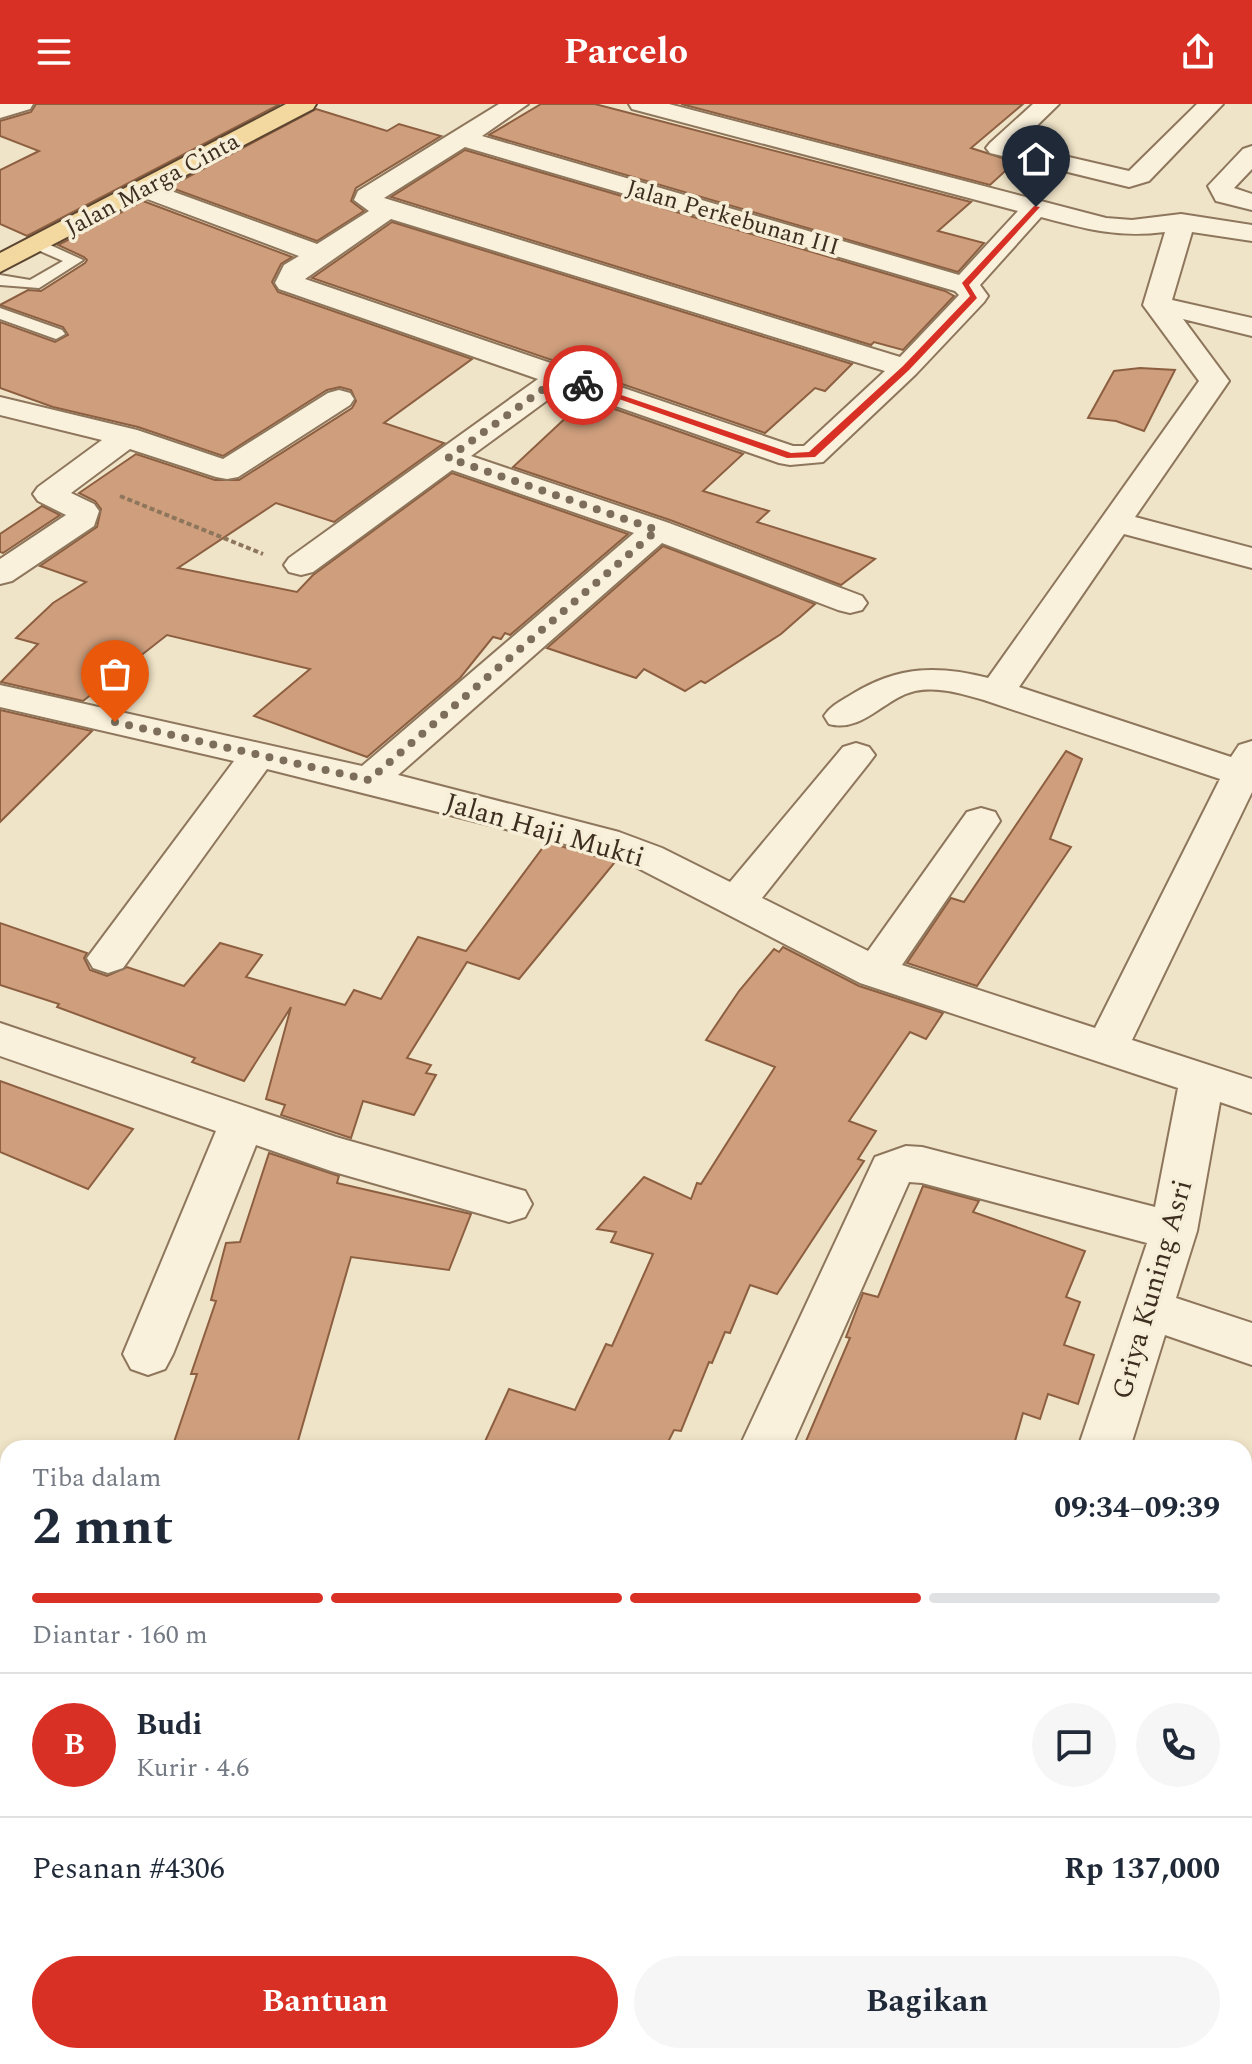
<!DOCTYPE html>
<html lang="id">
<head>
<meta charset="utf-8">
<style>
	:root { --surface:#fff; --page:#f6f6f7; --text:#1f2937; --muted:#747a83; --line:#e0e1e3; --accent:#d93025 }
	body { margin:0; font-family:Spectral,serif; background:var(--page); color:var(--text); height:100vh; display:flex; flex-direction:column; font-size:30px; white-space:nowrap }
	* { box-sizing:border-box; margin:0 }
	p { font-size:26px; color:var(--muted) }
	.icon { flex:none; width:44px; height:44px; fill:none; stroke:currentColor; stroke-width:2; stroke-linecap:round; stroke-linejoin:round }
	.map { position:relative; flex:1; overflow:hidden }
	.details { position:absolute; left:0px; top:1336px; width:1252px; height:624px; display:flex; flex-direction:column; background:var(--surface); border-radius:24px 24px 0 0; box-shadow:0 4px 12px #0003 }
	.details>* { flex:none }
	.pin { position:absolute; display:grid; place-items:center; width:68px; height:68px; color:#fff; margin:-82px -34px; border-radius:50% 50% 50% 0; rotate:-45deg; box-shadow:0 0 8px #0007 }
	.pin .icon { rotate:45deg }
	.courier { position:absolute; display:grid; place-items:center; width:80px; height:80px; margin:-40px; border:6px solid #d93025; border-radius:50%; background:#fff; color:#222; box-shadow:0 2px 10px #0007 }
	.headline em { font-style:normal; font-weight:700 }
	.headline div { display:flex; flex-direction:column-reverse }
	.headline { display:flex; align-items:center; justify-content:space-between; height:136px; padding:0 32px }
	h1 { font-size:52px; font-weight:700; line-height:60px }
	.bar { display:grid; grid-template-columns:repeat(4,1fr); gap:12px 8px; align-content:center; height:96px; padding:0 32px }
	.bar i { height:10px; border-radius:6px; background:var(--line) }
	.bar .current { background:var(--accent) }
	.bar p { grid-column:span 4 }
	.line { display:flex; align-items:center; gap:20px; padding:0 32px; border-top:2px solid var(--line) }
	.line div { flex:1 }
	.round { display:grid; place-items:center; flex:none; width:84px; height:84px; border-radius:42px; background:var(--page) }
	.action { display:flex; gap:16px; margin-top:auto; padding:16px 32px }
	.action a { flex:1; height:92px; border-radius:48px; background:var(--accent); color:#fff; font-size:32px; font-weight:700; line-height:92px; text-align:center }
	.action a+a { background:var(--page); color:var(--text) }
	header { display:flex; justify-content:space-between; align-items:center; height:104px; padding:0 32px; background:var(--accent); color:#fff; font-size:36px; font-weight:700 }
	.map>svg:first-child { display:block }
</style>
</head>
<body>
<header><svg class="icon" aria-label="menu" viewBox="0 0 24 24"><path d="M4 6h16M4 12h16M4 18h16"/></svg>Parcelo<svg class="icon" aria-label="share" viewBox="0 0 24 24"><path d="M12 15V3M7 8l5-5 5 5M5 13v7h14v-7"/></svg></header>
<div class="map">
<svg width="1252" height="1960" viewBox="0 0 1252 1960">
	<rect width="100%" height="100%" fill="#f0e4c8"/>
	<!-- building -->
	<g fill="#cf9f7d" stroke="#8d5f41" stroke-width="2">
		<polygon points="36,0 280,0 27,132 0,120 0,66 39,47 0,32 0,17 31,8"/>
		<polygon points="541,0 595,0 971,98 938,127 984,139 958,168 489,31"/>
		<polygon points="681,0 1023,0 971,44 1015,58 990,81"/>
		<polygon points="316,5 387,27 399,20 441,32 356,84 351,97 364,107 317,137 169,83"/>
		<polygon points="465,46 945,187 954,192 903,246 874,238 871,241 391,93"/>
		<polygon points="143,97 292,153 281,160 272,178 278,188 472,255 384,319 444,339 334,418 276,399 178,464 297,488 313,471 452,369 628,430 510,531 505,529 501,535 493,533 460,574 367,653 254,612 310,565 167,531 83,597 1,578 38,540 16,534 53,499 86,478 40,462 97,423 101,405 95,397 79,389 136,350 215,376 239,376 352,304 356,297 351,286 340,283 327,286 223,352 138,323 53,303 0,284 0,218 55,238 68,231 63,223 0,201 28,186 41,187 85,159 87,156 84,153 58,141"/>
		<polygon points="392,118 852,260 825,287 815,284 765,329 312,174"/>
		<polygon points="1140,264 1175,266 1144,327 1116,317 1088,314 1114,267"/>
		<polygon points="586,295 743,350 703,387 769,407 757,418 875,455 841,481 670,416 513,363"/>
		<polygon points="42,402 60,411 3,449 0,448 0,430"/>
		<polygon points="663,442 815,500 781,530 705,579 701,577 685,587 644,565 636,574 547,544"/>
		<polygon points="0,606 92,627 0,718"/>
		<polygon points="1066,647 1082,655 1050,735 1071,743 977,882 907,859 951,794 964,798"/>
		<polygon points="547,738 615,758 519,875 467,858 407,954 431,961 426,969 436,971 414,1011 363,997 351,1034 281,1011 285,1001 266,995 291,903 244,977 192,958 195,954 57,903 59,900 0,881 0,819 87,849 84,854 90,866 107,872 127,863 184,882 220,839 262,851 246,873 345,901 354,886 381,895 418,833 466,847"/>
		<polygon points="783,843 859,882 943,909 926,935 910,928 849,1017 876,1027 858,1055 864,1057 777,1190 750,1181 730,1229 725,1228 712,1259 709,1258 681,1327 674,1326 665,1344 482,1344 509,1285 575,1306 606,1240 612,1242 653,1150 611,1138 616,1128 597,1125 644,1073 691,1095 697,1079 701,1080 775,963 706,936 739,887 774,845 779,848"/>
		<polygon points="0,977 133,1025 88,1085 0,1048"/>
		<polygon points="269,1049 339,1072 337,1079 471,1110 449,1166 351,1153 296,1344 172,1344 197,1270 191,1270 216,1197 211,1196 226,1139 240,1138"/>
		<polygon points="923,1082 979,1097 973,1108 1085,1147 1066,1193 1080,1198 1064,1241 1094,1251 1078,1300 1048,1290 1040,1315 1023,1309 1013,1344 803,1344 850,1234 846,1233 863,1189 878,1193"/>
	</g>
	<g fill="none" stroke-linecap="round" stroke-linejoin="round">
		<!-- lane casing -->
		<g stroke="#8d765c" stroke-width="4">
			<g id="lane">
				<polygon points="37,135 83,156 39,184 0,181 0,171 30,176 63,157 31,143 31,137"/>
				<polygon points="0,204 62,226 65,230 56,235 0,215"/>
			</g>
		</g>
		<!-- street casing -->
		<g stroke="#8d765c" stroke-width="4">
			<g id="street">
				<polygon points="0,0 33,0 30,5 0,14"/>
				<path d="M499 0H528L482 32 959 171 1018 107 632 5 629 0H669L1106 114 1132 116 1181 110 1252 121V137L1192 128 1172 196 1252 214V232L1183 215 1229 277 1135 413 1252 444V464L1124 430 1019 583 1231 653 1239 641 1252 637V688L1132 936 1252 975V1009L1220 998 1197 1127 1176 1194 1252 1219V1261L1165 1231 1130 1344H1078L1147 1139 922 1079 909 1078 791 1344H739L875 1053 906 1042 922 1043 1155 1103 1178 984 860 879 634 762 593 747 267 665 123 864 108 869 93 864 87 854 234 657 0 603V581L362 662 634 429 452 366 313 468 301 471 289 468 284 461 289 454 538 275 279 185 275 179 284 161 299 152 134 90 130 85 134 80H152L317 140 369 107 354 96 358 87ZM465 43 955 187 959 191 900 253 384 94ZM1041 113C1086 125 1117 134 1165 128L1143 201 1199 277 988 574C939 561 898 562 854 589 843 596 831 601 824 612L829 620C863 629 884 594 915 587 938 582 963 590 984 596L1220 675 1095 924 902 861 1000 717 995 708 981 704 967 708 868 847 762 794 869 659 875 651 869 643 856 639 843 643 730 778 662 744 619 728 398 671 662 439 838 506 850 509 862 506 867 499 862 492 669 419 471 352 564 284 779 359 790 361 823 358 916 270 984 198 988 192 980 181ZM391 115 885 267 804 342H793L305 175Z"/>
				<polygon points="1033,0 1059,0 1017,41 1129,67 1197,0 1223,0 1149,77 1129,83 990,49 986,44 990,39"/>
				<polygon points="1252,42 1252,65 1234,84 1252,90 1252,106 1216,97 1208,82 1243,45"/>
				<polygon points="339,286 350,289 354,295 350,301 238,373 227,375 216,373 130,345 71,389 94,400 99,407 94,422 12,477 0,480 0,455 66,411 38,397 33,390 38,383 102,336 0,311 0,293 137,326 223,355 328,289"/>
				<polygon points="0,919 336,1033 525,1087 532,1100 525,1113 509,1118 331,1067 256,1041 173,1250 165,1265 148,1271 131,1265 123,1250 216,1027 0,952"/>
				<polygon points="1244,1486 1252,1489 1252,1541 1244,1538"/>
				<polygon points="0,1559 8,1562 8,1616 0,1613"/>
				<polygon points="1244,1815 1252,1819 1252,1882 1244,1878"/>
				<polygon points="111,1952 177,1952 174,1960 108,1960"/>
				<polygon points="580,1952 646,1952 643,1960 577,1960"/>
				<polygon points="978,1952 1044,1952 1047,1960 981,1960"/>
			</g>
		</g>
		<!-- primary casing -->
		<g stroke="#5b4430" stroke-width="4">
			<polygon id="primary" points="286,0 316,0 313,5 0,168 0,149"/>
		</g>
		<!-- path -->
		<polyline stroke="#8d765c" stroke-width="4" stroke-dasharray="5 3" stroke-linecap="butt" points="120,392 263,450"/>
		<!-- lane -->
		<use href="#lane" fill="#faf1dc" fill-rule="evenodd"/>
		<!-- street -->
		<use href="#street" fill="#faf1dc" fill-rule="evenodd"/>
		<!-- primary -->
		<use href="#primary" fill="#f3d9a0" fill-rule="evenodd"/>
	</g>
	<!-- route -->
	<polygon fill="#d93025" points="1034,102 1040,103 969,181 977,194 909,266 815,353 787,354 579,281 586,279 791,349 809,348 903,262 970,192 962,179"/>
	<g fill="none" stroke-linecap="round" stroke-linejoin="round">
		<!-- done -->
		<polyline stroke="#7c6e5b" stroke-width="8" stroke-dasharray="0 14.4" points="115,618 369,676 657,426 448,354 560,273 583,281"/>
	</g>
	<g text-anchor="middle" stroke-width="7" stroke-linejoin="round" paint-order="stroke">
		<!-- far-street labels -->
		<g font-size="24" fill="#3d2e20" stroke="#f7eed8">
			<text transform="translate(152 80) rotate(-28)" y="8">Jalan Marga Cinta</text>
			<text transform="translate(733 113) rotate(16)" y="8">Jalan Perkebunan III</text>
		</g>
		<!-- street labels -->
		<g font-size="28" fill="#3d2e20" stroke="#f7eed8">
			<text transform="translate(545 725) rotate(16)" y="10">Jalan Haji Mukti</text>
			<text transform="translate(1151 1185) rotate(-74)" y="10">Griya Kuning Asri</text>
		</g>
	</g>
</svg>
<div class="pin" style="left:115px;top:618px;background:#ea580c"><svg class="icon" aria-label="bag" viewBox="0 0 24 24"><path d="M5 8h14l-1 12H6zM9 8a3 3 0 0 1 6 0"/></svg></div>
<div class="pin" style="left:1036px;top:103px;background:#1f2937"><svg class="icon" aria-label="home" viewBox="0 0 24 24"><path d="M3 11l9-7 9 7M6 9v11h12V9"/></svg></div>
<div class="courier" style="left:583px;top:281px"><svg class="icon" aria-label="bike" viewBox="0 0 24 24"><circle cx="6" cy="16" r="4"/><circle cx="18" cy="16" r="4"/><path d="M6 16l4-8h5l3 8M10 8l3 8H6M13 5h3"/></svg></div>
<section class="details">
<div class="headline"><div><h1>2 mnt</h1><p>Tiba dalam</p></div><em>09:34–09:39</em></div>
<div class="bar"><i class="current"></i><i class="current"></i><i class="current"></i><i></i><p>Diantar · 160 m</p></div>
<div class="line" style="height:144px"><b class="round" style="background:var(--accent);color:#fff">B</b><div><b>Budi</b><p>Kurir · 4.6</p></div><a class="round"><svg class="icon" aria-label="chat" viewBox="0 0 24 24"><path d="M4 5h16v11H9l-5 4z"/></svg></a><a class="round"><svg class="icon" aria-label="phone" viewBox="0 0 24 24"><path d="M5 4h4l2 5-3 2q2 4 5 5l2-3 5 2v4C11 20 4 13 5 4z"/></svg></a></div>
<div class="line" style="height:104px"><div>Pesanan #4306</div><b>Rp 137,000</b></div>
<div class="action"><a>Bantuan</a><a>Bagikan</a></div>
</section>
</div>
</body>
</html>
